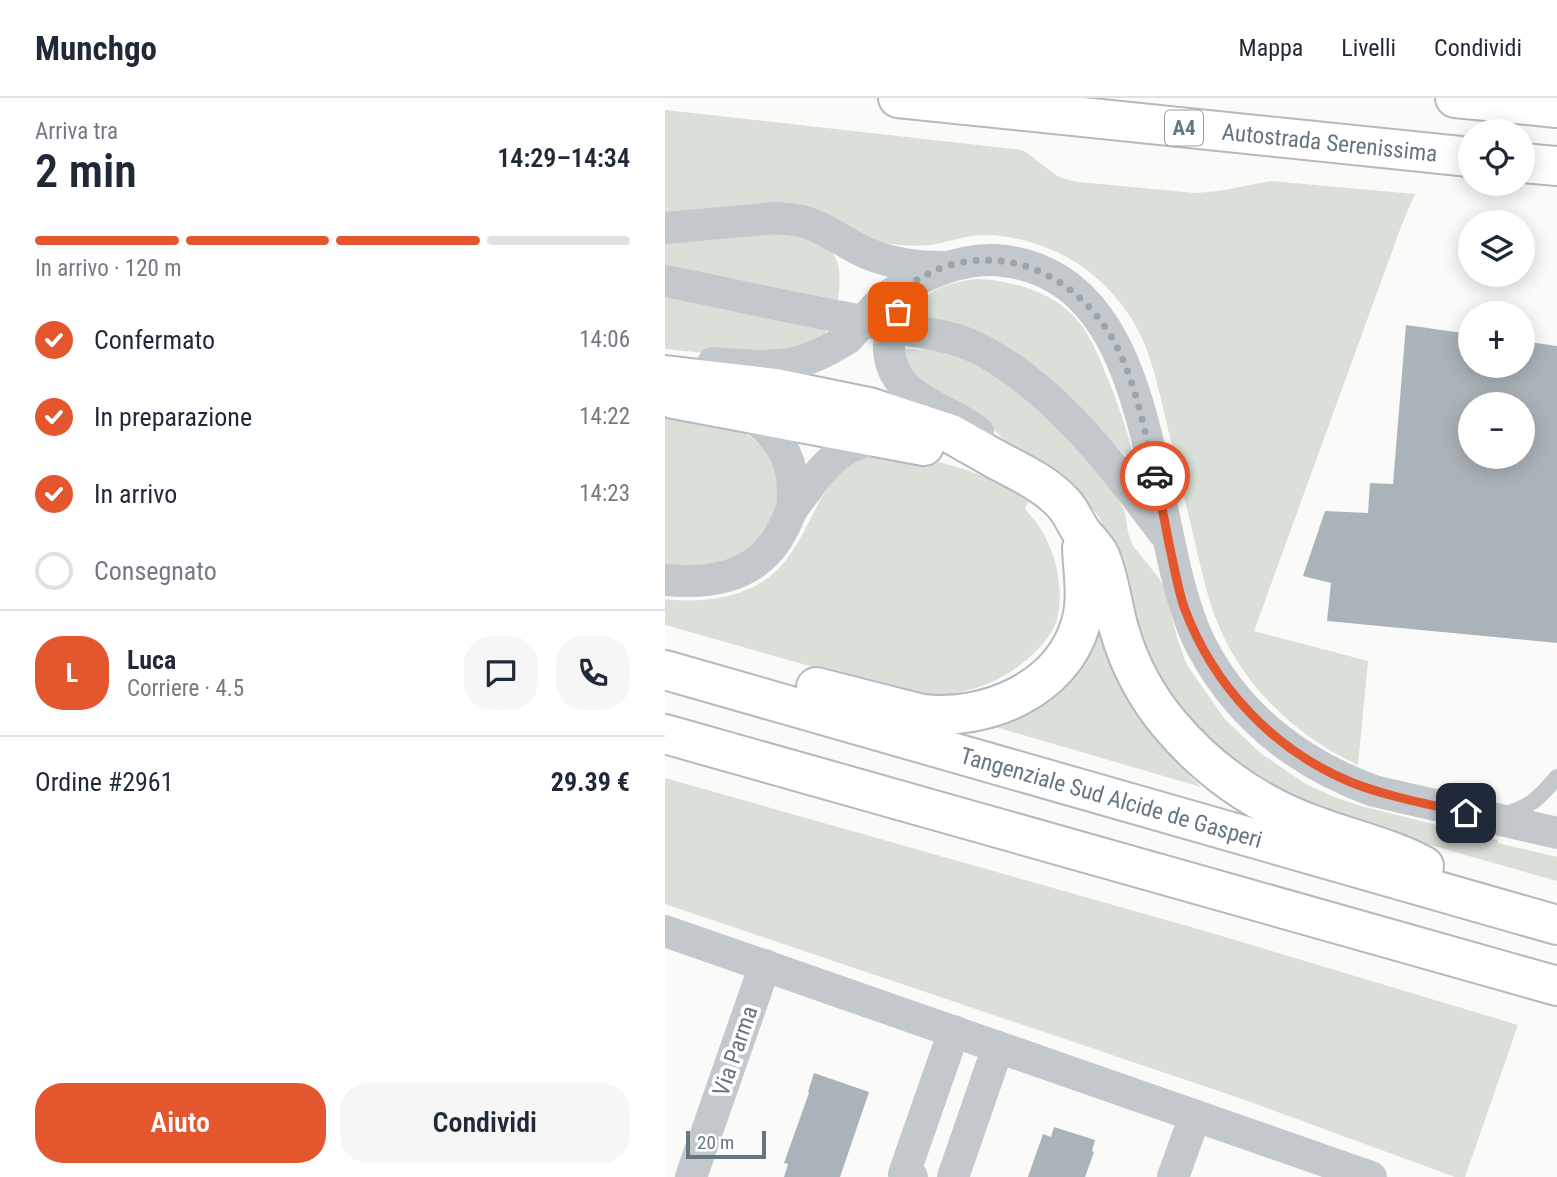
<!DOCTYPE html>
<html lang="it">
<head>
<meta charset="utf-8">
<style>
	:root { --surface:#fff; --page:#f6f6f7; --text:#1f2937; --muted:#747a83; --line:#e0e1e3; --accent:#e4572e }
	body { margin:0; font-family:"Roboto Condensed",sans-serif; background:var(--page); color:var(--text); height:100vh; display:flex; flex-direction:column; font-size:26px; white-space:nowrap }
	* { box-sizing:border-box; margin:0 }
	p { font-size:23px; color:var(--muted) }
	.icon { flex:none; width:38px; height:38px; fill:none; stroke:currentColor; stroke-width:2; stroke-linecap:round; stroke-linejoin:round }
	.map { position:relative; flex:1; overflow:hidden }
	.side { display:flex; flex-direction:column; background:var(--surface); width:665px }
	.side>* { flex:none }
	.controls { position:absolute; left:793px; top:21px; display:grid; gap:14px }
	.controls a { display:grid; place-items:center; width:77px; height:77px; border-radius:50%; background:var(--surface); box-shadow:0 4px 18px #0003; font-size:35px }
	.scale { position:absolute; left:21px; bottom:18px; width:80px; box-sizing:border-box; padding-left:7px; border:4px solid #657683; border-top:0; font-size:19px; line-height:24px; white-space:nowrap; color:#657683; -webkit-text-stroke:5px #fff; paint-order:stroke }
	.pin { position:absolute; display:grid; place-items:center; width:60px; height:60px; color:#fff; margin:-30px; border-radius:14px; box-shadow:0 4px 10px #0006 }
	.courier { position:absolute; display:grid; place-items:center; width:70px; height:70px; margin:-35px; border:5px solid #e4572e; border-radius:50%; background:#fff; color:#222; box-shadow:0 2px 9px #0007 }
	.summary em { font-style:normal; font-weight:600 }
	.summary div { display:flex; flex-direction:column-reverse }
	.summary { display:flex; align-items:center; justify-content:space-between; height:119px; padding:0 35px }
	h1 { font-size:46px; font-weight:600; line-height:52px }
	.bar { display:grid; grid-template-columns:repeat(4,1fr); gap:10px 7px; align-content:center; height:84px; padding:0 35px }
	.bar i { height:9px; border-radius:5px; background:var(--line) }
	.bar .on { background:var(--accent) }
	.bar p { grid-column:span 4 }
	.line { display:flex; align-items:center; gap:18px; padding:0 35px; border-top:2px solid var(--line) }
	.line div { flex:1 }
	.round { display:grid; place-items:center; flex:none; width:74px; height:74px; border-radius:28px; background:var(--page) }
	ol { padding:0 35px; list-style:none }
	li { display:flex; align-items:center; gap:21px; height:77px }
	li p { margin-inline-start:auto }
	li .icon { padding:7px; border-radius:50%; background:var(--accent); color:#fff; stroke-width:4 }
	li:last-child { color:var(--muted) }
	li i { width:38px; height:38px; border:4px solid var(--line); border-radius:50% }
	.cta { display:flex; gap:14px; margin-top:auto; padding:14px 35px }
	.cta a { flex:1; height:80px; border-radius:28px; background:var(--accent); color:#fff; font-size:28px; font-weight:600; line-height:80px; text-align:center }
	.cta a+a { background:var(--page); color:var(--text) }
	header { display:flex; align-items:center; gap:42px; box-sizing:border-box; height:98px; padding:0 35px; background:var(--surface); border-bottom:2px solid var(--line) }
	header strong { font-size:33px }
	nav { display:flex; gap:38px; margin-inline-start:auto; font-size:24px }
	main { display:flex; flex:1; min-height:0 }
	.map>svg:first-child { display:block }
</style>
</head>
<body>
<header>
<strong>Munchgo</strong>
<nav><a>Mappa</a><a>Livelli</a><a>Condividi</a></nav>
</header>
<main>
<section class="side">
<div class="summary"><div><h1>2 min</h1><p>Arriva tra</p></div><em>14:29–14:34</em></div>
<div class="bar"><i class="on"></i><i class="on"></i><i class="on"></i><i></i><p>In arrivo · 120 m</p></div>
<ol>
<li><svg class="icon" aria-label="check" viewBox="0 0 24 24"><path d="M5 12l5 5 9-10"/></svg>Confermato<p>14:06</p></li>
<li><svg class="icon" aria-label="check" viewBox="0 0 24 24"><path d="M5 12l5 5 9-10"/></svg>In preparazione<p>14:22</p></li>
<li><svg class="icon" aria-label="check" viewBox="0 0 24 24"><path d="M5 12l5 5 9-10"/></svg>In arrivo<p>14:23</p></li>
<li><i></i>Consegnato</li>
</ol>
<div class="line" style="height:126px"><b class="round" style="background:var(--accent);color:#fff">L</b><div><b>Luca</b><p>Corriere · 4.5</p></div><a class="round"><svg class="icon" aria-label="chat" viewBox="0 0 24 24"><path d="M4 5h16v11H9l-5 4z"/></svg></a><a class="round"><svg class="icon" aria-label="phone" viewBox="0 0 24 24"><path d="M5 4h4l2 5-3 2q2 4 5 5l2-3 5 2v4C11 20 4 13 5 4z"/></svg></a></div>
<div class="line" style="height:91px"><div>Ordine #2961</div><b>29.39 €</b></div>
<div class="cta"><a>Aiuto</a><a>Condividi</a></div>
</section>
<div class="map">
<svg width="892" height="1079" viewBox="0 0 892 1079">
	<rect width="100%" height="100%" fill="#fafaf8"/>
	<!-- green -->
	<g fill="#dadfd7">
		<path d="M0 12 357 52C372 60 383 74 397 80 403 82 409 83 415 84L530 95 554 93 606 83 750 96 737 126 589 533 703 563 693 667C634 640 583 593 556 533 542 502 536 469 528 436 519 397 509 357 500 318 493 289 487 259 473 232 455 197 422 166 385 151 362 142 338 136 313 137 297 139 282 144 266 147 248 149 231 147 213 144L0 117Z"/>
		<path d="M126 133C136 138 153 143 162 149 179 163 175 188 172 207L0 171V142Z"/>
		<path d="M312 181C348 182 390 195 413 223 428 241 436 265 445 286 455 312 465 339 470 367L424 321 246 216C259 191 286 184 312 181Z"/>
		<polygon points="0,197 162,230 160,237 146,250 69,258 0,251"/>
		<polygon points="240,251 278,252 324,272 374,311 413,349 450,396 460,414 463,435 468,448 494,480 499,489 513,543 522,567 559,620 594,654 639,685 669,699 696,708 833,742 833,745 892,759 892,783 723,735 646,706 602,685 544,647 479,566 441,435 434,419 421,403 404,387 346,349 324,327 243,274"/>
		<polygon points="0,309 74,330 98,349 111,368 114,412 90,448 67,463 34,468 0,467"/>
		<path d="M214 357C266 358 322 373 364 403L360 411C378 430 389 452 393 478 395 491 396 507 392 521 388 535 378 546 368 556 334 589 289 601 243 596L0 527V501C39 506 88 499 115 469 130 453 139 433 149 414 157 398 172 372 188 363 196 359 206 358 214 357Z"/>
		<path d="M434 529C447 557 458 587 473 613 489 642 513 666 536 689L327 628 348 622 367 612Z"/>
		<polygon points="0,680 540,833 853,927 800,1079 790,1079 580,1002 0,806"/>
	</g>
	<!-- building -->
	<g fill="#aab3b9" fill-rule="evenodd">
		<path d="M741 227 805 236V268H858V243L892 248V545L662 523 666 485 638 478 660 413 703 415 705 385 728 386ZM805 306H858V359H805Z"/>
		<polygon points="149,975 204,994 175,1079 119,1079 123,1066 119,1065 144,995 143,994"/>
		<polygon points="389,1029 430,1042 427,1053 429,1054 420,1079 363,1079 378,1036 386,1039"/>
	</g>
	<g fill="none" stroke-linecap="round" stroke-linejoin="round">
		<!-- secondary casing -->
		<g stroke="#b3babf" stroke-width="42">
			<g id="secondary">
				<polyline points="0,277 111,290 204,309 286,336 332,362"/>
				<polyline points="9,301 259,348"/>
			</g>
		</g>
		<!-- trunk casing -->
		<g stroke="#b4b9bd" stroke-width="42">
			<g id="trunk">
				<path d="M332 362C355 374 381 386 399 406 406 414 410 424 416 433 422 442 430 448 435 458 445 481 447 507 454 531 464 566 482 600 506 628 546 675 596 709 654 729 689 742 726 750 759 768"/>
				<path id="s1" d="M0 572 892 827"/>
				<path d="M151 589 257 616C321 623 397 592 416 525 423 500 418 475 417 450"/>
				<polyline points="0,636 892,888"/>
			</g>
		</g>
		<!-- motorway casing -->
		<g stroke="#b4b9bd" stroke-width="42">
			<g id="motorway">
				<path id="s2" d="M233 0 805 59"/>
				<polyline points="790,0 892,10"/>
				<polyline points="858,65 892,68"/>
			</g>
		</g>
		<!-- service -->
		<path stroke="#c3c8cc" stroke-width="16" d="M838 717C866 709 874 700 892 679"/>
		<!-- minor -->
		<g stroke="#c3c8cc" stroke-width="32">
			<path d="M0 130 110 120C121 121 132 121 143 125 164 132 181 146 201 155 225 165 250 169 276 169"/>
			<path d="M0 183C61 195 121 209 182 220 204 224 227 229 249 233 277 238 294 240 320 254 392 294 449 368 498 434"/>
			<path d="M210 210C227 192 233 192 254 181 278 169 302 161 330 162 504 174 477 438 538 551 576 622 635 666 709 693L892 735"/>
			<path d="M224 248C224 301 280 308 313 334"/>
			<path d="M48 265C106 269 132 274 183 240"/>
			<path d="M82 316C119 339 132 368 127 411"/>
			<path d="M0 482C31 485 67 483 92 463 103 455 113 441 119 429 122 423 124 416 128 410 134 401 141 393 147 384 168 357 183 345 217 340"/>
			<polyline points="0,833 706,1079"/>
			<polyline points="26,1079 100,867"/>
			<polyline points="247,1079 239,1076 289,933"/>
			<polyline points="288,1079 333,949"/>
			<polyline points="508,1079 530,1018"/>
		</g>
		<!-- secondary -->
		<use href="#secondary" stroke="#fff" stroke-width="38"/>
		<!-- trunk -->
		<use href="#trunk" stroke="#fff" stroke-width="38"/>
		<!-- motorway -->
		<use href="#motorway" stroke="#fff" stroke-width="38"/>
		<!-- minor-bridge -->
		<g stroke="#c3c8cc" stroke-width="32">
			<polyline points="183,240 210,210"/>
			<polyline points="224,248 227,226 233,214"/>
		</g>
	</g>
	<g fill="none" stroke-linecap="round" stroke-linejoin="round">
		<!-- done -->
		<path stroke="#99a4ac" stroke-width="7" stroke-dasharray="0 12.6" d="M233 214 241 205 250 183C260 178 269 172 279 169 349 146 416 183 450 245 471 285 480 334 490 378"/>
		<!-- route -->
		<path stroke="#e4572e" stroke-width="9" d="M490 378C495 401 500 423 504 446 509 467 512 488 519 509 548 588 609 653 688 685 724 699 764 706 801 715"/>
	</g>
	<g text-anchor="middle" stroke-width="7" stroke-linejoin="round" paint-order="stroke">
		<!-- shield labels -->
		<rect fill="#fff" stroke="#939fa8" stroke-width="2" x="500" y="12.5" width="38" height="35" rx="5"/>
		<g font-size="21" font-weight="bold" fill="#657683">
			<text x="519" y="37">A4</text>
		</g>
		<!-- street labels -->
		<g font-size="23" fill="#657683" stroke="#fff">
			<text dy="8" stroke="none"><textPath href="#s2" startOffset="434">Autostrada Serenissima</textPath></text>
			<text dy="8" stroke="none"><textPath href="#s1" startOffset="464">Tangenziale Sud Alcide de Gasperi</textPath></text>
			<text transform="translate(70 953) rotate(-71)" y="8">Via Parma</text>
		</g>
	</g>
</svg>
<div class="controls">
<a><svg class="icon" aria-label="locate" viewBox="0 0 24 24"><circle cx="12" cy="12" r="6"/><path d="M12 2v4M12 18v4M2 12h4M18 12h4"/></svg></a>
<a><svg class="icon" aria-label="layers" viewBox="0 0 24 24"><path d="M12 4l9 5-9 5-9-5zM3 14l9 5 9-5"/></svg></a>
<a>+</a>
<a>−</a>
</div>
<div class="scale">20 m</div>
<div class="pin" style="left:233px;top:214px;background:#ea580c"><svg class="icon" aria-label="bag" viewBox="0 0 24 24"><path d="M5 8h14l-1 12H6zM9 8a3 3 0 0 1 6 0"/></svg></div>
<div class="pin" style="left:801px;top:715px;background:#1f2937"><svg class="icon" aria-label="home" viewBox="0 0 24 24"><path d="M3 11l9-7 9 7M6 9v11h12V9"/></svg></div>
<div class="courier" style="left:490px;top:378px"><svg class="icon" aria-label="car" viewBox="0 0 24 24"><path d="M5 17H2v-5l4-1 3-4h7l3 4 3 1v5h-3M9 17h6M6 11h13"/><circle cx="7" cy="17" r="2"/><circle cx="17" cy="17" r="2"/></svg></div>
</div>
</main>
</body>
</html>
